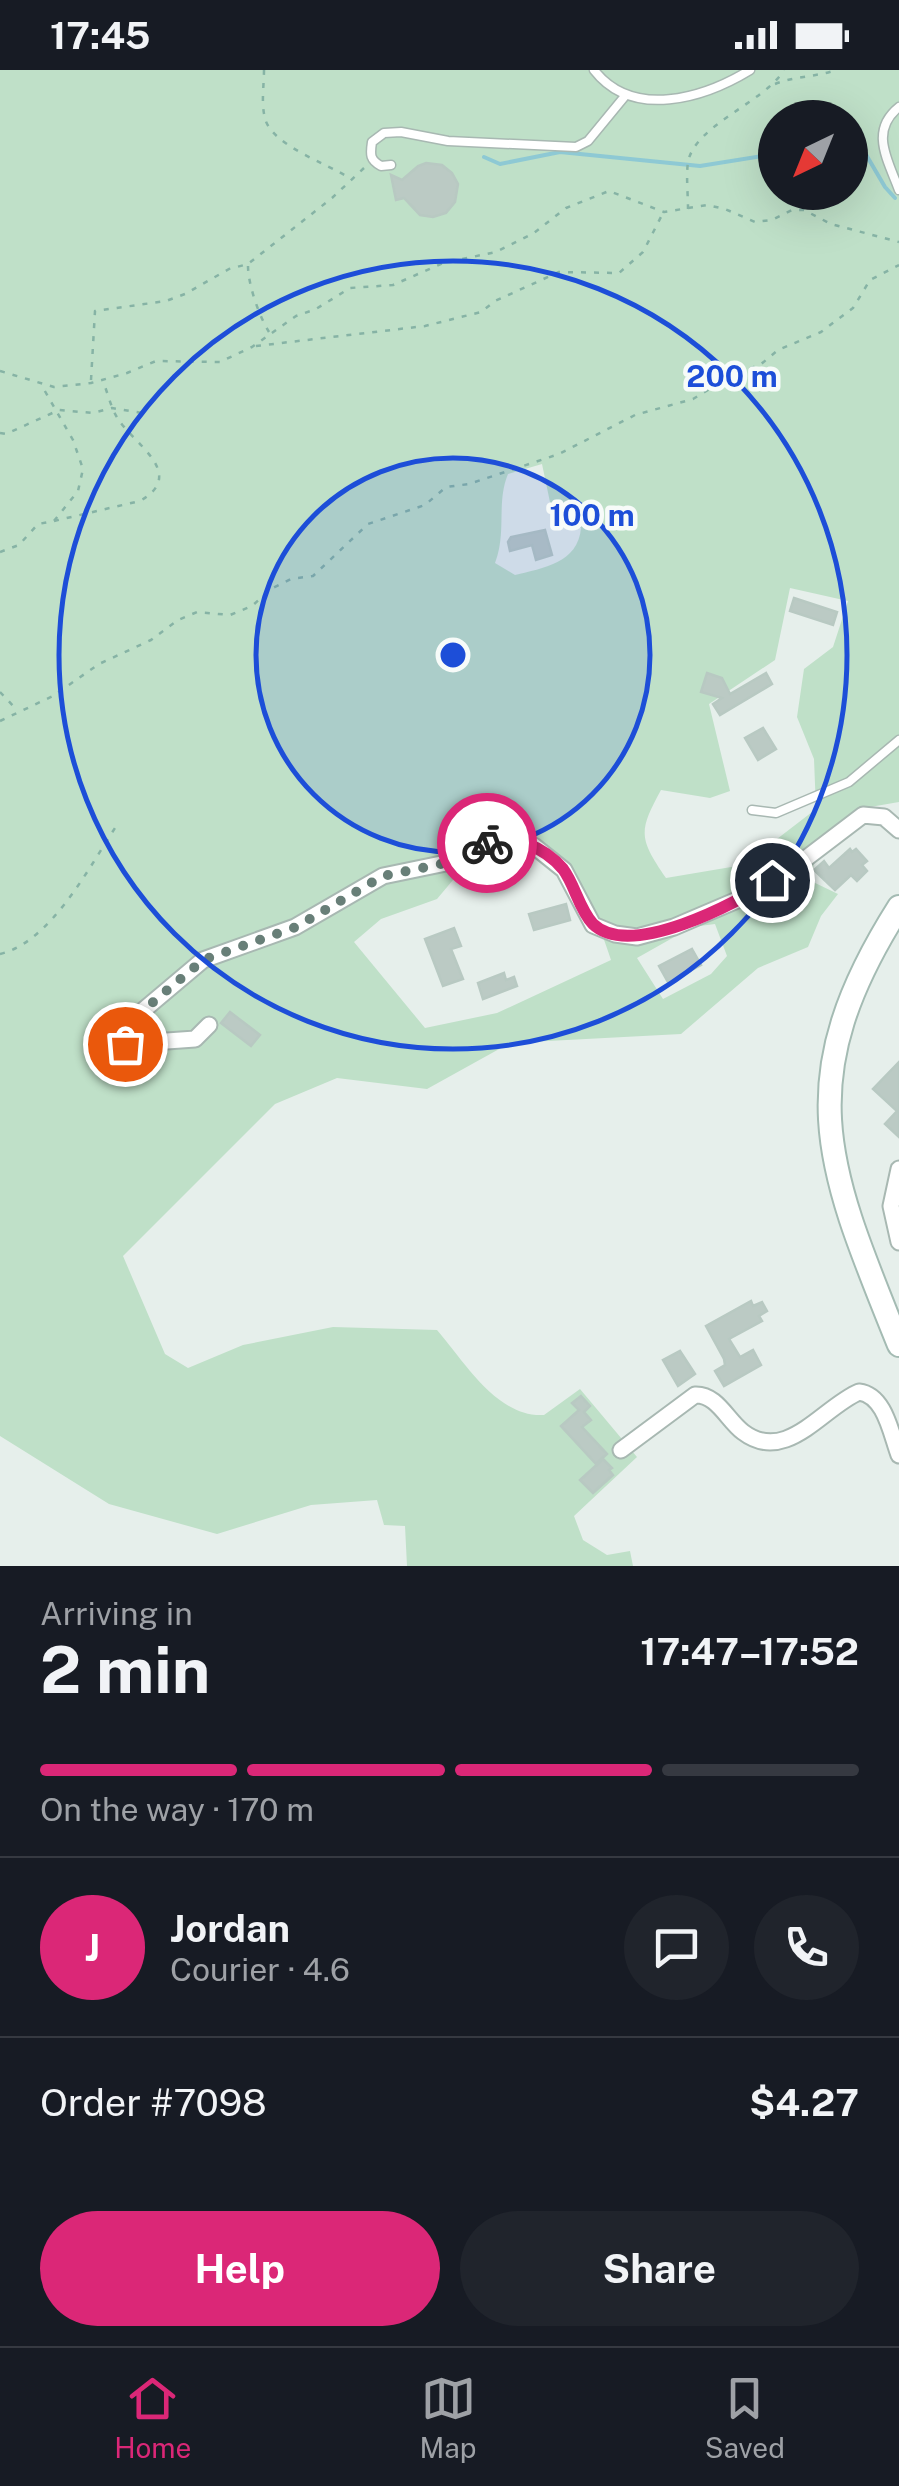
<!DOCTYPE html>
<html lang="en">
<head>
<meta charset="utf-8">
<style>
	:root { --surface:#171b24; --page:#20242c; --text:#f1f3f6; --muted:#9ea1a6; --line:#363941; --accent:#db2777 }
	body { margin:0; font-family:"Public Sans",sans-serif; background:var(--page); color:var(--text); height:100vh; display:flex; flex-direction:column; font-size:38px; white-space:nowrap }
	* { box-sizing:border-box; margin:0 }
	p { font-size:32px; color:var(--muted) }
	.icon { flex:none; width:55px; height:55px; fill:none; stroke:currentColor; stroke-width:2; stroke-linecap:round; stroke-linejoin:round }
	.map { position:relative; height:1496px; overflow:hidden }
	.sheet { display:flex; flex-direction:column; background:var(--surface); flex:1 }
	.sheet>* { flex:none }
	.needle { width:65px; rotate:223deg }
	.buttons { position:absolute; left:758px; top:30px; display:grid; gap:20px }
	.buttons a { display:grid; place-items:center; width:110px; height:110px; border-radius:50%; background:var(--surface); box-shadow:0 10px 40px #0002; font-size:50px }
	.pin { position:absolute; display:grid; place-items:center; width:85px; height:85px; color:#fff; margin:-42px; border:5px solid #fff; border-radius:50%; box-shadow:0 2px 10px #0007 }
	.courier { position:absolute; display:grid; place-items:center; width:100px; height:100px; margin:-50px; border:8px solid #db2777; border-radius:50%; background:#fff; color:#222; box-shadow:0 2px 12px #0007 }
	.head em { font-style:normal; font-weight:700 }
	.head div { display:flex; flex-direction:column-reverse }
	.head { display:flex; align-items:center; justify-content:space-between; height:170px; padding:0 40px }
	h1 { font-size:65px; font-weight:700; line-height:75px }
	.bar { display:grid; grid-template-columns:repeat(4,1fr); gap:15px 10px; align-content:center; height:120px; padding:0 40px }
	.bar i { height:12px; border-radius:8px; background:var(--line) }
	.bar .current { background:var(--accent) }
	.bar p { grid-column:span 4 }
	.line { display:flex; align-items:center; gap:25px; padding:0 40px; border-top:2px solid var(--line) }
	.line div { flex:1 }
	.round { display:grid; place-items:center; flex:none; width:105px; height:105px; border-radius:52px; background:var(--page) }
	.cta { display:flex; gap:20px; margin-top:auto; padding:20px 40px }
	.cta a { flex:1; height:115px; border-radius:60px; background:var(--accent); color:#fff; font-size:40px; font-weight:700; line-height:115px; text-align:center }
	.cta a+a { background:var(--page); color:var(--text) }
	.status { display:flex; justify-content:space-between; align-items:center; height:70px; padding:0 50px; background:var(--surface); direction:ltr }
	.status svg { height:28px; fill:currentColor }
	.tab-bar { display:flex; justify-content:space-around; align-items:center; height:140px; border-top:2px solid var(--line); background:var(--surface); font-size:28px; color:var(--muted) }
	.tab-bar a { display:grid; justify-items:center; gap:5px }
	.tab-bar .current { color:var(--accent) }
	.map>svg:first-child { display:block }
</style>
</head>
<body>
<div class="status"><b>17:45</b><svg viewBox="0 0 49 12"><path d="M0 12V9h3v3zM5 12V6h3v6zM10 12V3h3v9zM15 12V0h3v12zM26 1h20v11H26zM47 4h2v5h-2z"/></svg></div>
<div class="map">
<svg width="899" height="1496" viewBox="0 0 899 1496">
	<rect width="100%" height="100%" fill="#e6efeb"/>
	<!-- green -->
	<path fill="#bfe0c8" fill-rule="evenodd" d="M0 0H899V732L870 737 817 773 811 811 838 824 821 846 808 877 758 898 681 964 510 973 427 1019 337 1008 275 1034 123 1186 165 1284 188 1298 243 1275 333 1257 437 1260C464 1291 497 1348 544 1345L580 1319 637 1387 574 1446 583 1470 607 1485 630 1481 633 1496H407L405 1456 384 1455 377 1430 311 1435 217 1464 109 1434 0 1366ZM775 48H850V122H775ZM542 394 555 456 567 453 581 458C578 493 543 498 515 505L495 493C507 462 496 433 508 404ZM790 518 848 531 833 577 804 599 797 647 814 689 816 739 743 795 666 808C639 768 638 762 661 720L710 728 730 721 709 634 775 590ZM514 755C570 786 592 831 611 890L497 943 425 958 354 872 381 849 437 829 490 766ZM715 854 727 886 711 904 663 929 637 888 692 857Z"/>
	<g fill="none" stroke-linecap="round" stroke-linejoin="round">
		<!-- stream -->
		<g stroke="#8ec9d4" stroke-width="4">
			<polyline points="850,64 854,64 885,117 895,128"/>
			<polyline points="484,87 500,94 560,82 700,96 775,84"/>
		</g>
	</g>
	<!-- building -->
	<g fill="#bbcac4" stroke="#b8c9c2" stroke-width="2.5">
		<polygon points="426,93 442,95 452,103 458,114 455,132 446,143 433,147 420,145 404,128 396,130 391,105 402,110 418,96"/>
		<polygon points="545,460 552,485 536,490 532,475 510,481 508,472 511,467"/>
		<polygon points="794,528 837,542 833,555 790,541"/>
		<polygon points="707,603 722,608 730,624 766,603 772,614 720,645 713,634 722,628 701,622"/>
		<polygon points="763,658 776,679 758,690 745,668"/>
		<polygon points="850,779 852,782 856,779 867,791 862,795 867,801 857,811 851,805 835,820 814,800 824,791 829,798"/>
		<polygon points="566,834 570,850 534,860 529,844"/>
		<polygon points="454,858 461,876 451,879 463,909 443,916 425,869"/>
		<polygon points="692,879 701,895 668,912 659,896"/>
		<polygon points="504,903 506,910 514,907 517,916 483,929 478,913"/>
		<polygon points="230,942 260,965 251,976 221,953"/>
		<polygon points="899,992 899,1067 885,1054 897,1041 873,1019"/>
		<polygon points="751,1231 753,1236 762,1232 767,1241 759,1246 762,1251 729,1269 740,1287 753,1280 761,1295 724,1316 715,1301 725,1295 724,1289 706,1256"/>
		<polygon points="680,1281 695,1304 678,1316 663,1290"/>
		<polygon points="581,1326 590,1336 584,1342 591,1350 582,1357 607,1384 596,1394 561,1356 579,1340 572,1333"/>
		<polygon points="603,1389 612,1398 609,1400 613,1405 593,1423 580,1410"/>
	</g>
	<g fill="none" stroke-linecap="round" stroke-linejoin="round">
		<!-- lane casing -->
		<g stroke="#a8b8b2" stroke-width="11">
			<g id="lane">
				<path d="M594 0C633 50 704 28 750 0"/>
				<path d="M899 37C869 61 888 90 899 120"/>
				<path d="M391 95 381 96C370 90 370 85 372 72L384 63 401 62 448 71 576 77 588 71 625 26"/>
				<polyline points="752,740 776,743 849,712 899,670"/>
			</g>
		</g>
		<!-- street casing -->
		<g stroke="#a8b8b2" stroke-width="19">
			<g id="street">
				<polyline points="209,955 195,969 125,974 127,954 203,890 295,857 383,806 446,793 492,771 512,769 534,776 564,800 593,855 615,864 637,867 674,857 749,825 796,796 863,745 884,747 899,760"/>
				<polyline points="899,1099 891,1136 899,1172"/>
				<path d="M621 1380 695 1325C717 1324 727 1350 743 1362 786 1395 823 1337 859 1322 885 1325 891 1364 899 1385"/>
			</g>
		</g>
		<!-- secondary casing -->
		<g stroke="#a4bbb3" stroke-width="26">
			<path id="secondary" d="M899 837C788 1012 827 1097 899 1275"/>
		</g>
		<!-- path -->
		<g stroke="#86b3a5" stroke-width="2.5" stroke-dasharray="5 8" stroke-linecap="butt">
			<path d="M264 0C264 15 261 34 265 48 270 74 327 94 348 107"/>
			<path d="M775 14C795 6 816 7 836 0"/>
			<path d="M688 139C688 124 686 106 688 92 695 55 765 32 784 0"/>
			<path d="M248 196C248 214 259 246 269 262"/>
			<polyline points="256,276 425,256 481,242 495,231 559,202 619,203 643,182 663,143"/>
			<polyline points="0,301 54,317 91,313 127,303 156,291 220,292 252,277 296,246 316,239 350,218 393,215 443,193 496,182 534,163 566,138 609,121 664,142 707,135 725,139 755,152 772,150 792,140 804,140 831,154 899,172"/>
			<polyline points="91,310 95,241 166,231 185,224 229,199 248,194 332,128 364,98"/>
			<polyline points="0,363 6,364 59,340 93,343 112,338 148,344"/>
			<path d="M54 451 140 431C187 404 135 375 118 349 111 338 108 324 103 311"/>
			<polyline points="0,482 19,475 38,454 54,451 78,421 83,399 73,370 42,316"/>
			<polyline points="0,622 17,640"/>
			<polyline points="0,651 53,626 99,594 151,570 178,550 197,542 230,545 252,536 271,519 291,509 313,506 368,454 425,435 446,417 469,414 559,384 635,345 693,329 736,303 760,295 778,280 821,262 853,238 870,210 899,195"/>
			<path d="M0 884C51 872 89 797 117 755"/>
		</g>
		<!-- lane -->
		<use href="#lane" stroke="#fff" stroke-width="8"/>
		<!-- street -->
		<use href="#street" stroke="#fff" stroke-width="15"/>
		<!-- secondary -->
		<use href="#secondary" stroke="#fff" stroke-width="22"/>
	</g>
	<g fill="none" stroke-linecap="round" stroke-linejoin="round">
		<!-- done -->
		<polyline stroke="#687f78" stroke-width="10" stroke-dasharray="0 18" points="125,974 127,954 203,890 296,857 383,806 446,793 487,773"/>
		<!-- route -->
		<path stroke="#db2777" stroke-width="12" d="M487 773C514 763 545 778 563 799 575 815 579 839 593 854 630 890 737 833 772 810"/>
	</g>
	<!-- distance rings -->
	<circle cx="453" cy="585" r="197" fill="#1d4ed8" fill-opacity=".12"/>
	<g fill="none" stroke="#1d4ed8" stroke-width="5">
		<circle cx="453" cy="585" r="197"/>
		<circle cx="453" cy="585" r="394"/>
	</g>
	<circle cx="453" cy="585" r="15" fill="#1d4ed8" stroke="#f7fbf9" stroke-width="5"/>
	<g font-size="30" text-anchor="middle" font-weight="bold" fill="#1d4ed8" stroke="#f7fbf9" stroke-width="9" stroke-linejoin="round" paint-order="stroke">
		<text x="732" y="317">200 m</text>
		<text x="592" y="456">100 m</text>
	</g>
</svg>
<div class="buttons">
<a><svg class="needle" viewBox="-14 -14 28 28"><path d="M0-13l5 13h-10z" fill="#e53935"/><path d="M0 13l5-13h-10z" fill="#9ea1a6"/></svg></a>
</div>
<div class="pin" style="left:125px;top:974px;background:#ea580c"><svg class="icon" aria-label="bag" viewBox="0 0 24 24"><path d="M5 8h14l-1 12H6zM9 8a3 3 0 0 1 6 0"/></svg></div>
<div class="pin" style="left:772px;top:810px;background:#1f2937"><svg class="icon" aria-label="home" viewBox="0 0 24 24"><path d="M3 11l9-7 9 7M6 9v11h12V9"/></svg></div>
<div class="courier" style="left:487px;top:773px"><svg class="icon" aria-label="bike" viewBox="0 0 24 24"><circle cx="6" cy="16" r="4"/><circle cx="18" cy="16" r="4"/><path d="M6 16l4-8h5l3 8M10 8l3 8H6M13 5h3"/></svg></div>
</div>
<section class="sheet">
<div class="head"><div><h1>2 min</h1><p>Arriving in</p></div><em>17:47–17:52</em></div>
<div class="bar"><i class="current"></i><i class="current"></i><i class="current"></i><i></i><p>On the way · 170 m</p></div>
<div class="line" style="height:180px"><b class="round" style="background:var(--accent);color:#fff">J</b><div><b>Jordan</b><p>Courier · 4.6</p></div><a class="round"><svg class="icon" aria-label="chat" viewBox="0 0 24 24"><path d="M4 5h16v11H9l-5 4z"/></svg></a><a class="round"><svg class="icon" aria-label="phone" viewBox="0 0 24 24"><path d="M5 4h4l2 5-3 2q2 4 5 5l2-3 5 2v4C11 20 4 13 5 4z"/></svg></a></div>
<div class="line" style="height:130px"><div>Order #7098</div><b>$4.27</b></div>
<div class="cta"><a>Help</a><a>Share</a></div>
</section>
<nav class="tab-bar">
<a class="current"><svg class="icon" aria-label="home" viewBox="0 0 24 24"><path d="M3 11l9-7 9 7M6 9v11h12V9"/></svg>Home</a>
<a><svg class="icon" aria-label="map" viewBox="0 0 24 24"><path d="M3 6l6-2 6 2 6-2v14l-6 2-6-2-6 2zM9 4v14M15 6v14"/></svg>Map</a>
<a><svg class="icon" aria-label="saved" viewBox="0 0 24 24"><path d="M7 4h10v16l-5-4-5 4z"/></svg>Saved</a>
</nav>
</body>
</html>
